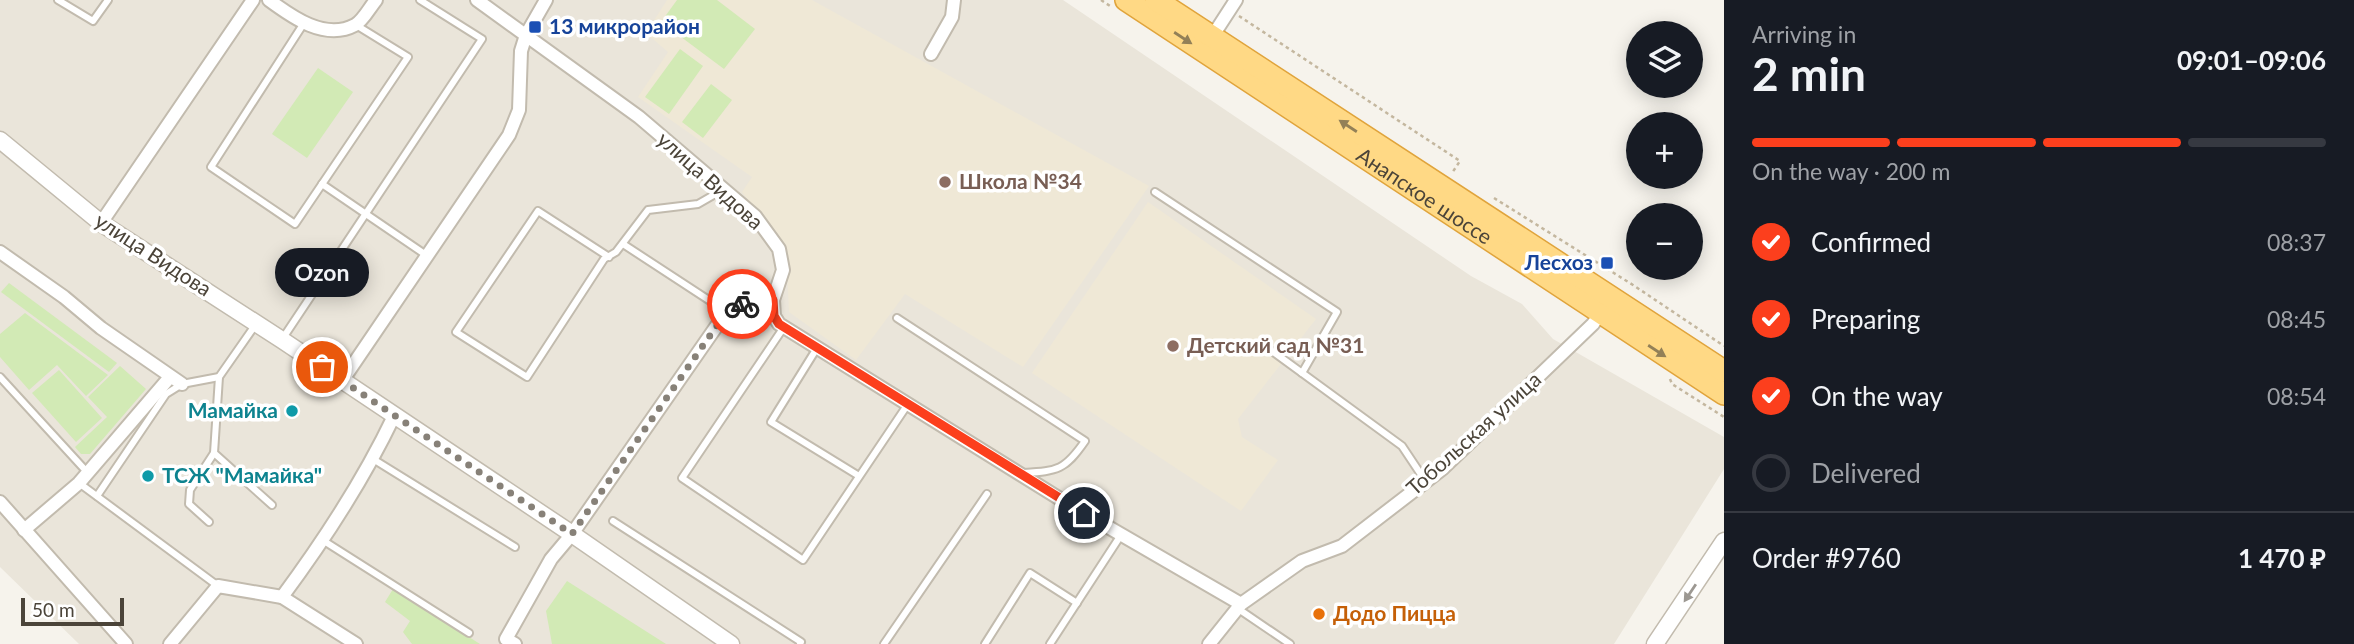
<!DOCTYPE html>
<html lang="en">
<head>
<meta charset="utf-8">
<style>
	:root { --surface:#171b24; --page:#20242c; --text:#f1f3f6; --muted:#9ea1a6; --line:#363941; --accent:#fc3f1d }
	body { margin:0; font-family:Lato,sans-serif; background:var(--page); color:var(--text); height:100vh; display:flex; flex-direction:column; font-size:26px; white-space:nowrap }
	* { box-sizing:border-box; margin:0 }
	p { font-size:23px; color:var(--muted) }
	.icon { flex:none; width:38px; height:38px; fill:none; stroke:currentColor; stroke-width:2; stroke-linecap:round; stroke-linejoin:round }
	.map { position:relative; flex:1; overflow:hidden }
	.drawer { display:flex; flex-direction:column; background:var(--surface); width:630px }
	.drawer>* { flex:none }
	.tools { position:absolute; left:1626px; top:21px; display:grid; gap:14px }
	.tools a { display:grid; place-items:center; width:77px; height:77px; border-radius:50%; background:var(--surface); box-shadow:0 4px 18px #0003; font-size:35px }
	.scale { position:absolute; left:21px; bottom:18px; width:103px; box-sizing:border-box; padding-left:7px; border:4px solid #4b4439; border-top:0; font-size:19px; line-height:24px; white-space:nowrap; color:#4b4439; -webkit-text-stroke:5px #fff; paint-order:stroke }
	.pin { position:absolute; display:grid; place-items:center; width:60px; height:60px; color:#fff; margin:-30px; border:4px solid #fff; border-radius:50%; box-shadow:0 2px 7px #0007 }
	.courier { position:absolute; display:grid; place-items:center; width:70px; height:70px; margin:-35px; border:5px solid #fc3f1d; border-radius:50%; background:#fff; color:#222; box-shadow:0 2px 9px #0007 }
	.bubble { position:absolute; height:49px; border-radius:24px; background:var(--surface); box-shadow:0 4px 18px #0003; font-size:23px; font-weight:700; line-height:49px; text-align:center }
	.head em { font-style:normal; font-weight:700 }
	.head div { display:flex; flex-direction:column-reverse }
	.head { display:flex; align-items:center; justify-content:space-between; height:119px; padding:0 28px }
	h1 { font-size:46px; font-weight:700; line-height:52px }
	.bar { display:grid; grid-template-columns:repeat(4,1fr); gap:10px 7px; align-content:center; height:84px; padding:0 28px }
	.bar i { height:9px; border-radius:5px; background:var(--line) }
	.bar .on { background:var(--accent) }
	.bar p { grid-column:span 4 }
	.line { display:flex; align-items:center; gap:18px; padding:0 28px; border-top:2px solid var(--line) }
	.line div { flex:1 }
	ol { padding:0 28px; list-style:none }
	li { display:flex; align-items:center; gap:21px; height:77px }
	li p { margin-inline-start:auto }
	li .icon { padding:7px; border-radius:50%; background:var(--accent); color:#fff; stroke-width:4 }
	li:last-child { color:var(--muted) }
	li i { width:38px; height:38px; border:4px solid var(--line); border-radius:50% }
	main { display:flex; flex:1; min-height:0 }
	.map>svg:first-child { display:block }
</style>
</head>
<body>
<main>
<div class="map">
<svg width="1724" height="644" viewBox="0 0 1724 644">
	<rect width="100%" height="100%" fill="#f6f3ec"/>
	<!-- residential -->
	<polygon fill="#eae5da" points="0,0 1063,0 1471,276 1522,304 1553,339 1724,437 1724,469 1614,644 79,644 0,567"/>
	<!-- education -->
	<g fill="#efe8d6">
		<polygon points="667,0 812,0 1149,186 1023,367 905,294 856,360 789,312 786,250 742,192 752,177 638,97 668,52 646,33"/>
		<polygon points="1148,202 1316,319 1238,419 1242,437 1278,460 1241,511 1032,373"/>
	</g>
	<!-- green -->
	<g fill="#d2eab5">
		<polygon points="677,0 717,0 755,29 724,69 661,22"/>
		<polygon points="680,49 703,66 669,114 645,97"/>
		<polygon points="318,68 353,92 307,158 272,134"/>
		<polygon points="711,84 732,100 703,138 682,122"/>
		<polygon points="9,283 117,363 109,372 1,292"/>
		<polygon points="25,313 108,375 86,396 57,365 29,390 0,357 0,334"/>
		<polygon points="120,366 146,389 90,454 81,454 75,447 107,417 88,397"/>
		<polygon points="59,370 102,418 76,442 32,393"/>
		<polygon points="567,581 666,644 552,644 546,611"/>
		<polygon points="393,589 480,644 412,644 403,632 410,621 385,602"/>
	</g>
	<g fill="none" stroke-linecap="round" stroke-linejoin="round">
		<!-- service casing -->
		<g stroke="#c2bbae" stroke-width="10">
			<g id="service">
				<polyline points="58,0 93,21 108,0"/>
				<polyline points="304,23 211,167 295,224 408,57 356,25"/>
				<polyline points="322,184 426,255"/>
				<polyline points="1155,192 1337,312 1302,373"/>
				<polyline points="623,244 727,312"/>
				<polyline points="609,257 538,211 456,332 527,377 604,259 616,252 648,210 698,204 724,189"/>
				<path d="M897 318 1085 441C1065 470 1058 471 1024 473"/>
				<polyline points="784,327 682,478 803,560 908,404"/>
				<polyline points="283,338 482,39 420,0"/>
				<polyline points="817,348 771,422 859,476"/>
				<polyline points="1268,348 1402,446 1426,482"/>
				<polyline points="0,377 87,472"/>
				<polyline points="219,377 214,453 272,505"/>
				<polyline points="373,459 515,547"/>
				<polyline points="79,483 218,586"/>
				<polyline points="97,496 166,394 182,384 219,377 256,324"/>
				<polyline points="613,521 801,642 800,644"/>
				<polyline points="209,522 189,504 190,490 214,453"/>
				<polyline points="324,541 469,633"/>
				<polyline points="1237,608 1290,644"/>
				<polyline points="884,644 987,494"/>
				<polyline points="985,644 1030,573 1077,603"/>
				<polyline points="1050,644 1121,535"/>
			</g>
		</g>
		<!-- minor casing -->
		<g stroke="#c2bbae" stroke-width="16">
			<g id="minor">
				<path d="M269 0C292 17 325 41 355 25 363 21 370 7 376 0"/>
				<polyline points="477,0 639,117 755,216 779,249 783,270 773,300 774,316 779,324 1065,502 1241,604"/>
				<polyline points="1212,37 1236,0"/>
				<polyline points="931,54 952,17 954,0"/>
				<polyline points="101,223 253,0"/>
				<polyline points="0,252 64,297 101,328 182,384"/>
				<polyline points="342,381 509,135 519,110 521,51 526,35 546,0"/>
				<polyline points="0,502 126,644"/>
				<polyline points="24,530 79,483 170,377"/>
				<path d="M282 597C325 539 363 481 394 416"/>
				<polyline points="170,644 218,586 282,597 356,644"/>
				<polyline points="515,644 506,639 551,559 572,534 725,314 737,305 773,300"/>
				<polyline points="1209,644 1241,604 1302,561 1342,546 1442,469 1593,324 1600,314"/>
			</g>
		</g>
		<!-- tertiary casing -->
		<g stroke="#c2bbae" stroke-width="19">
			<g id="tertiary">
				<polyline points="0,140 101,223 282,340 572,534 731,644"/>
				<polyline points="1655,644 1724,541"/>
			</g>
		</g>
		<!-- trunk casing -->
		<g stroke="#e0a43c" stroke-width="24">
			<g id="trunk">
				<path id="s1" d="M1126 0 1724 394"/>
				<polyline points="1156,0 1724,371"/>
			</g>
		</g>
		<!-- path -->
		<g stroke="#c4b79f" stroke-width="2.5" stroke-dasharray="3.5 3.5" stroke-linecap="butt">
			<polyline points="1101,0 1110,6"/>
			<polyline points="1239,16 1460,161 1452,173"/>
			<polyline points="1494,198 1633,285 1724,346"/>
			<polyline points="1670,379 1672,384 1724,417"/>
		</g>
		<!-- service -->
		<use href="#service" stroke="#fff" stroke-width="6"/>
		<!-- minor -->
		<use href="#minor" stroke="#fff" stroke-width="12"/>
		<!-- tertiary -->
		<use href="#tertiary" stroke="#fff" stroke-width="16"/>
		<!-- trunk -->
		<use href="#trunk" stroke="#ffd985" stroke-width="21"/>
	</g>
	<!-- one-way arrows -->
	<defs><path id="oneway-solid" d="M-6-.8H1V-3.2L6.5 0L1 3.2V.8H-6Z" transform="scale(1.75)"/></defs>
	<g fill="#938057">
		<use href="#oneway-solid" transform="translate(1183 38) rotate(33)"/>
		<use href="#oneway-solid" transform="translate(1348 126) rotate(-147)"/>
		<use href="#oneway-solid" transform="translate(1657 351) rotate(33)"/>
	</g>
	<use fill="#9c9892" href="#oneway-solid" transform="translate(1690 593) rotate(124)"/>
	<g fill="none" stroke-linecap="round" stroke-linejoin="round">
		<!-- done -->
		<polyline stroke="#878178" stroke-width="7" stroke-dasharray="0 12.6" points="322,367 572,534 725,314 737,305 742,304"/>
		<!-- route -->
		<polyline stroke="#fc3f1d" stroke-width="9" points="742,304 773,300 774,316 779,324 1084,513"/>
	</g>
	<!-- markers -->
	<g fill="#1a4fb4" stroke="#fff" stroke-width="2.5">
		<rect x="528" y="20" width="14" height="14" rx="3.5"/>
		<rect x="1600" y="256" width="14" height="14" rx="3.5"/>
	</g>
	<g fill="#8d6e63" stroke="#fff" stroke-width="2.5">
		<circle cx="945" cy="182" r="7"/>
		<circle cx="1173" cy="346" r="7"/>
	</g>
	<g fill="#0f9aa8" stroke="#fff" stroke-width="2.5">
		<circle cx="292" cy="411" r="7"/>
		<circle cx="148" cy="476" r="7"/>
	</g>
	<circle fill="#e8710a" stroke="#fff" stroke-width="2.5" cx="1319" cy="614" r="7"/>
	<g text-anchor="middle" stroke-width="7" stroke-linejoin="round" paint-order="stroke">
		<!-- transit labels -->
		<g font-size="21" font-weight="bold" fill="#164399" stroke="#fff" text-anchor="start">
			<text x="549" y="34">13 микрорайон</text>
			<text x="1593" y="270" text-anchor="end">Лесхоз</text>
		</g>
		<!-- street labels -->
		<g font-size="21" fill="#4b4439" stroke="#fff">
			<text transform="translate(710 181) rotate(42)" y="7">улица Видова</text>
			<text dy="7" stroke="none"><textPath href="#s1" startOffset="357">Анапское шоссе</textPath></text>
			<text transform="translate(153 255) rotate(33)" y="7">улица Видова</text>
			<text transform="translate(1474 434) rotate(-42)" y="7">Тобольская улица</text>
		</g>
		<!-- education labels -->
		<g font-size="21" font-weight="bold" fill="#785e54" stroke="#fff" text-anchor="start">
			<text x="959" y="189">Школа №34</text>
			<text x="1187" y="353">Детский сад №31</text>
		</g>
		<!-- culture labels -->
		<g font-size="21" font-weight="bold" fill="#0d838f" stroke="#fff" text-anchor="end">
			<text x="278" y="418">Мамайка</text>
			<text x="162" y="483" text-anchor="start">ТСЖ "Мамайка"</text>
		</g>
		<!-- food labels -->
		<g font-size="21" font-weight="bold" fill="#c56008" stroke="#fff" text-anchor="start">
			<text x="1333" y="621">Додо Пицца</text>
		</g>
	</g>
</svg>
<div class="tools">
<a><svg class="icon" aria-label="layers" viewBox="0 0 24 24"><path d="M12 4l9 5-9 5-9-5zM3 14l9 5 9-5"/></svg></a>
<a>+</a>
<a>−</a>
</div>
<div class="scale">50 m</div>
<div class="pin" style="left:322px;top:367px;background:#ea580c"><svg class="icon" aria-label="bag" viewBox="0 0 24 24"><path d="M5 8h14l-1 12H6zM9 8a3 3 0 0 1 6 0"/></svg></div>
<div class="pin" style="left:1084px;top:513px;background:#1f2937"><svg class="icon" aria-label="home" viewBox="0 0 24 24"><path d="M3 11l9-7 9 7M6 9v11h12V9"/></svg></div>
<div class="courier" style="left:742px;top:304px"><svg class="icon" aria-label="bike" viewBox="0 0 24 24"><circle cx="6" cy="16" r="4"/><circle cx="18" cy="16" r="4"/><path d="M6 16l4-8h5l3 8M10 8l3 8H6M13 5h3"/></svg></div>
<div class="bubble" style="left:275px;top:248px;width:94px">Ozon</div>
</div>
<section class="drawer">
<div class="head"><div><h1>2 min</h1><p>Arriving in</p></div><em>09:01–09:06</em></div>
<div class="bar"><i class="on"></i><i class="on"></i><i class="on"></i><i></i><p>On the way · 200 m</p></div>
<ol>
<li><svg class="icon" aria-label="check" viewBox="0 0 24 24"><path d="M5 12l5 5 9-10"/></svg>Confirmed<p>08:37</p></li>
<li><svg class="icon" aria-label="check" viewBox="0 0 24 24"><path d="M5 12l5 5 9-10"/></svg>Preparing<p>08:45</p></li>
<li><svg class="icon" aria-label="check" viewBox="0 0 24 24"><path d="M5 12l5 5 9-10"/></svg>On the way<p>08:54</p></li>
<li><i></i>Delivered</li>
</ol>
<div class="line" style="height:91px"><div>Order #9760</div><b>1 470 ₽</b></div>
</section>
</main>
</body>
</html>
